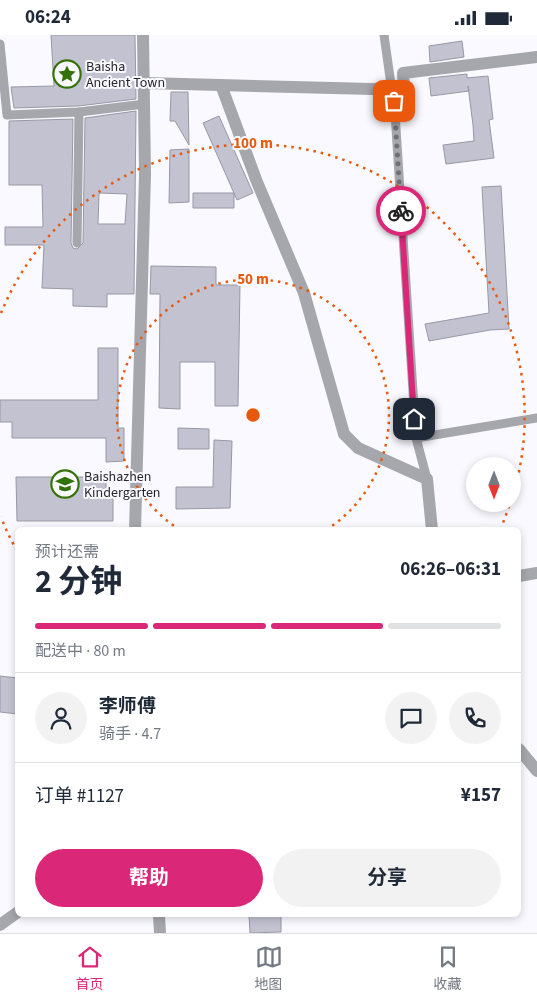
<!DOCTYPE html>
<html lang="zh">
<head>
<meta charset="utf-8">
<style>
	:root { --surface:#fff; --page:#f2f2f3; --text:#1f2937; --muted:#747a83; --line:#e0e1e3; --accent:#db2777 }
	body { margin:0; font-family:"Source Sans 3","Noto Sans SC",sans-serif; background:var(--page); color:var(--text); height:100vh; display:flex; flex-direction:column; font-size:19px; white-space:nowrap }
	* { box-sizing:border-box; margin:0 }
	p { font-size:16px; color:var(--muted) }
	.icon { flex:none; width:28px; height:28px; fill:none; stroke:currentColor; stroke-width:2; stroke-linecap:round; stroke-linejoin:round }
	.map { position:relative; flex:1; overflow:hidden }
	.details { position:absolute; left:15px; top:492px; width:506px; height:390px; display:flex; flex-direction:column; background:var(--surface); border-radius:8px; box-shadow:0 2px 8px #0003 }
	.details>* { flex:none }
	.needle { width:32px; rotate:180deg }
	.controls { position:absolute; left:466px; top:422px; display:grid; gap:10px }
	.controls a { display:grid; place-items:center; width:55px; height:55px; border-radius:50%; background:var(--surface); box-shadow:0 2px 8px #0003; font-size:25px }
	.pin { position:absolute; display:grid; place-items:center; width:42px; height:42px; color:#fff; margin:-21px; border-radius:10px; box-shadow:0 2px 8px #0006 }
	.courier { position:absolute; display:grid; place-items:center; width:50px; height:50px; margin:-25px; border:4px solid #db2777; border-radius:50%; background:#fff; color:#222; box-shadow:0 1px 6px #0007 }
	.head em { font-style:normal; font-weight:700 }
	.head div { display:flex; flex-direction:column-reverse }
	.head { display:flex; align-items:center; justify-content:space-between; height:85px; padding:0 20px }
	h1 { font-size:32px; font-weight:700; line-height:38px }
	.bar { display:grid; grid-template-columns:repeat(4,1fr); gap:8px 5px; align-content:center; height:60px; padding:0 20px }
	.bar i { height:6px; border-radius:4px; background:var(--line) }
	.bar .selected { background:var(--accent) }
	.bar p { grid-column:span 4 }
	.line { display:flex; align-items:center; gap:12px; padding:0 20px; border-top:1px solid var(--line) }
	.line div { flex:1 }
	.round { display:grid; place-items:center; flex:none; width:52px; height:52px; border-radius:26px; background:var(--page) }
	.action { display:flex; gap:10px; margin-top:auto; padding:10px 20px }
	.action a { flex:1; height:58px; border-radius:30px; background:var(--accent); color:#fff; font-size:20px; font-weight:700; line-height:58px; text-align:center }
	.action a+a { background:var(--page); color:var(--text) }
	.status { display:flex; justify-content:space-between; align-items:center; height:35px; padding:0 25px; background:var(--surface); direction:ltr }
	.status svg { height:14px; fill:currentColor }
	.dock { display:flex; justify-content:space-around; align-items:center; height:70px; border-top:1px solid var(--line); background:var(--surface); font-size:14px; color:var(--muted) }
	.dock a { display:grid; justify-items:center; gap:2px }
	.dock .selected { color:var(--accent) }
	.map>svg:first-child { display:block }
</style>
</head>
<body>
<div class="status"><b>06:24</b><svg viewBox="0 0 49 12"><path d="M0 12V9h3v3zM5 12V6h3v6zM10 12V3h3v9zM15 12V0h3v12zM26 1h20v11H26zM47 4h2v5h-2z"/></svg></div>
<div class="map">
<svg width="537" height="898" viewBox="0 0 537 898">
	<rect width="100%" height="100%" fill="#f9f9ff"/>
	<!-- building -->
	<g fill="#c2c2d1" stroke="#9897a5" fill-rule="evenodd">
		<polygon points="51,0 135,0 136,64 78,71 14,73 11,52 54,51"/>
		<polygon points="462,6 464,22 430,27 429,11"/>
		<polygon points="467,39 467,43 488,41 493,84 489,85 494,123 446,129 443,110 474,106 473,90 468,51 469,56 431,61 429,43"/>
		<polygon points="171,57 188,57 189,110 175,86 170,86"/>
		<path d="M136 76 134 259H107V272L73 271V254L42 253 44 210H5V192H43L42 150H9V86L73 84 71 208 73 213 77 214 83 208 85 83ZM99 158 127 159 125 189H98Z"/>
		<polygon points="219,81 253,158 237,165 234,158 234,173 193,173 193,158 234,158 203,88"/>
		<polygon points="189,114 189,167 169,168 170,115"/>
		<polygon points="501,151 509,294 490,295 429,306 425,289 489,278 482,152"/>
		<polygon points="151,231 216,232 216,250 240,250 238,371 215,371 215,327 180,327 180,374 159,373 160,259 150,259"/>
		<polygon points="98,313 118,313 118,393 124,393 124,426 106,427 106,403 12,403 12,387 0,387 0,365 98,365"/>
		<polygon points="178,393 209,394 209,414 178,414"/>
		<polygon points="214,405 232,406 230,473 176,474 176,452 213,452"/>
		<polygon points="16,442 106,442 106,460 113,460 113,486 17,486"/>
		<polygon points="0,641 18,643 18,679 0,677"/>
		<polygon points="249,880 281,880 281,897 250,898"/>
	</g>
	<g fill="none" stroke-linecap="round" stroke-linejoin="round">
		<!-- lane -->
		<g stroke="#a6a6ad" stroke-width="9">
			<polyline points="384,0 395,78 416,403 427,444"/>
			<polyline points="0,9 7,80 79,77 145,69"/>
			<polyline points="77,208 79,77"/>
			<polyline points="416,403 537,383"/>
		</g>
		<!-- street -->
		<g stroke="#a6a6ad" stroke-width="12">
			<polyline points="145,48 372,54 404,53 403,38 537,22"/>
			<polyline points="221,50 257,147 304,258 344,399 358,413 427,444 432,495"/>
			<polyline points="135,495 145,139 143,0"/>
			<polyline points="519,541 537,538"/>
			<polyline points="519,714 537,736"/>
			<polyline points="159,880 160,898"/>
			<polyline points="0,890 18,877"/>
		</g>
	</g>
	<g fill="none" stroke-linecap="round" stroke-linejoin="round">
		<!-- done -->
		<polyline stroke="#707076" stroke-width="5" stroke-dasharray="0 9" points="394,66 401,176"/>
		<!-- route -->
		<polyline stroke="#db2777" stroke-width="6" points="401,176 414,384"/>
	</g>
	<!-- distance rings -->
	<g fill="none" stroke="#e8590c" stroke-width="2.5" stroke-dasharray="2.5 5">
		<path d="M180 495A136 136 0 1 1 326 495"/>
		<path d="M509 471A272 272 0 0 1 500 495M17 516A272 272 0 0 1 1 482M1 278A272 272 0 0 1 513 460"/>
	</g>
	<!-- icons -->
	<defs>
		<g id="sight-ring" transform="scale(1.4375)"><circle r="9.5" fill="#f9f9ff" stroke="#347208" stroke-width="1.5"/><path d="M0-6L1.8-2.2L6-1.7L2.9 1.2L3.7 5.4L0 3.3L-3.7 5.4L-2.9 1.2L-6-1.7L-1.8-2.2Z" fill="#347208"/></g>
		<g id="school-ring" transform="scale(1.4375)"><circle r="9.5" fill="#f9f9ff" stroke="#347208" stroke-width="1.5"/><path d="M0-5L7-2L0 1L-7-2ZM-4 1L0 2.5L4 1V4Q0 6-4 4Z" fill="#347208"/></g>
	</defs>
	<g fill-rule="evenodd">
		<use href="#sight-ring" x="67" y="39"/>
		<use href="#school-ring" x="65" y="449"/>
	</g>
	<g text-anchor="middle" stroke-width="4" stroke-linejoin="round" paint-order="stroke">
		<!-- poi labels -->
		<g font-size="14" fill="#27272c" stroke="#f9f9ff" text-anchor="start">
			<text x="86" y="36">Baisha<tspan x="86" dy="16">Ancient Town</tspan></text>
			<text x="84" y="446">Baishazhen<tspan x="84" dy="16">Kindergarten</tspan></text>
		</g>
	</g>
	<circle cx="253" cy="380" r="8" fill="#e8590c" stroke="#f9f9ff" stroke-width="2.5"/>
	<g font-size="15" text-anchor="middle" font-weight="bold" fill="#e8590c" stroke="#f9f9ff" stroke-width="4" stroke-linejoin="round" paint-order="stroke">
		<text x="253" y="113">100 m</text>
		<text x="253" y="249">50 m</text>
	</g>
</svg>
<div class="controls">
<a><svg class="needle" viewBox="-14 -14 28 28"><path d="M0-13l5 13h-10z" fill="#e53935"/><path d="M0 13l5-13h-10z" fill="#747a83"/></svg></a>
</div>
<div class="pin" style="left:394px;top:66px;background:#ea580c"><svg class="icon" aria-label="bag" viewBox="0 0 24 24"><path d="M5 8h14l-1 12H6zM9 8a3 3 0 0 1 6 0"/></svg></div>
<div class="pin" style="left:414px;top:384px;background:#1f2937"><svg class="icon" aria-label="home" viewBox="0 0 24 24"><path d="M3 11l9-7 9 7M6 9v11h12V9"/></svg></div>
<div class="courier" style="left:401px;top:176px"><svg class="icon" aria-label="bike" viewBox="0 0 24 24"><circle cx="6" cy="16" r="4"/><circle cx="18" cy="16" r="4"/><path d="M6 16l4-8h5l3 8M10 8l3 8H6M13 5h3"/></svg></div>
<section class="details">
<div class="head"><div><h1>2 分钟</h1><p>预计还需</p></div><em>06:26–06:31</em></div>
<div class="bar"><i class="selected"></i><i class="selected"></i><i class="selected"></i><i></i><p>配送中 · 80 m</p></div>
<div class="line" style="height:90px"><a class="round"><svg class="icon" aria-label="person" viewBox="0 0 24 24"><circle cx="12" cy="8" r="4"/><path d="M4 21q1-7 8-7t8 7"/></svg></a><div><b>李师傅</b><p>骑手 · 4.7</p></div><a class="round"><svg class="icon" aria-label="chat" viewBox="0 0 24 24"><path d="M4 5h16v11H9l-5 4z"/></svg></a><a class="round"><svg class="icon" aria-label="phone" viewBox="0 0 24 24"><path d="M5 4h4l2 5-3 2q2 4 5 5l2-3 5 2v4C11 20 4 13 5 4z"/></svg></a></div>
<div class="line" style="height:65px"><div>订单 #1127</div><b>¥157</b></div>
<div class="action"><a>帮助</a><a>分享</a></div>
</section>
</div>
<nav class="dock">
<a class="selected"><svg class="icon" aria-label="home" viewBox="0 0 24 24"><path d="M3 11l9-7 9 7M6 9v11h12V9"/></svg>首页</a>
<a><svg class="icon" aria-label="map" viewBox="0 0 24 24"><path d="M3 6l6-2 6 2 6-2v14l-6 2-6-2-6 2zM9 4v14M15 6v14"/></svg>地图</a>
<a><svg class="icon" aria-label="saved" viewBox="0 0 24 24"><path d="M7 4h10v16l-5-4-5 4z"/></svg>收藏</a>
</nav>
</body>
</html>
